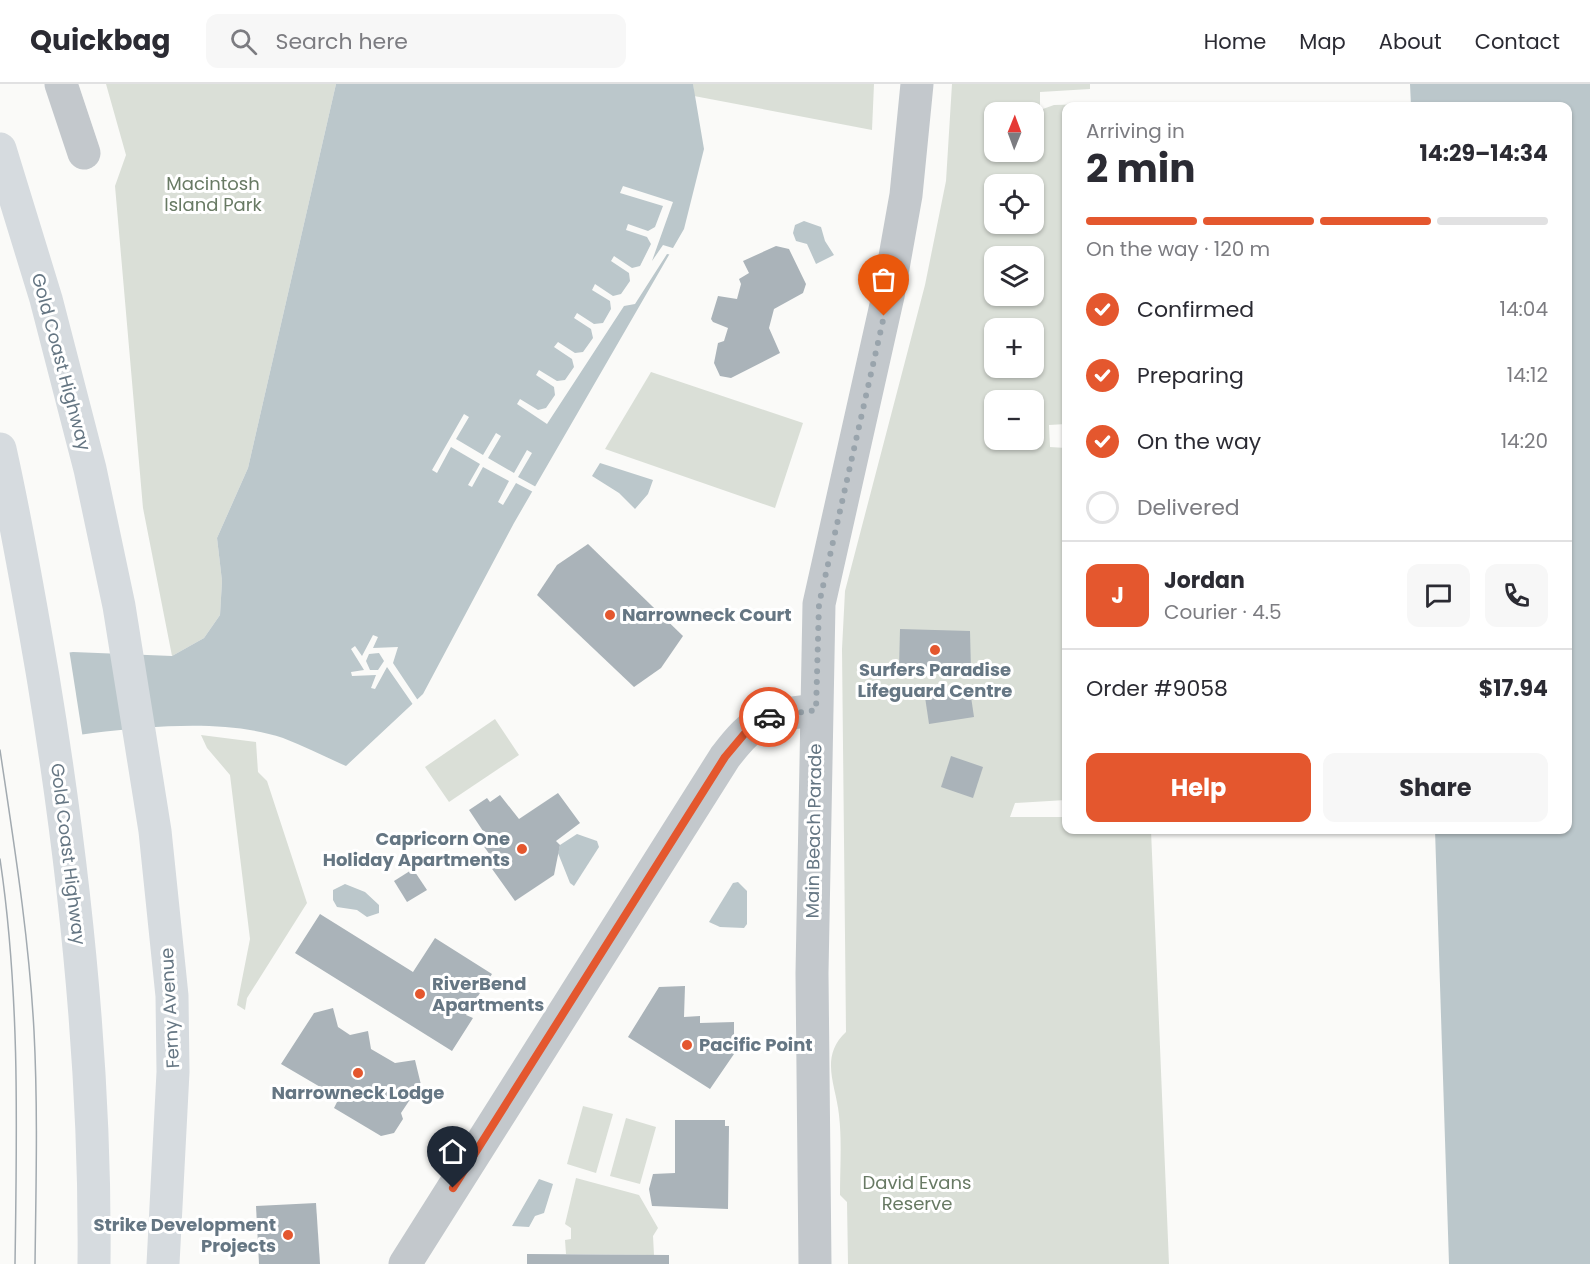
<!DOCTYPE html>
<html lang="en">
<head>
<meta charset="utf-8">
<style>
	:root { --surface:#fff; --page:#f7f7f7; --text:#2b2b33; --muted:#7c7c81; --line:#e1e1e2; --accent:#e4572e }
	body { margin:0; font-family:Poppins,sans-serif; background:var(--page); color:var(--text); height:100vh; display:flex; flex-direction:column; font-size:22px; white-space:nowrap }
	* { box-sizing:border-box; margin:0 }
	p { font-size:20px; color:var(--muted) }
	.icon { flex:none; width:33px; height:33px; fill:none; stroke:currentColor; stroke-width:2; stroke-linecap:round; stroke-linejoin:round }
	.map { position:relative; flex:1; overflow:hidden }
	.side { position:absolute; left:1062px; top:18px; width:510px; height:732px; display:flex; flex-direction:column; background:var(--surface); border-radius:12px; box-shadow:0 2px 4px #0004 }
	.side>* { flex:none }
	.needle { width:39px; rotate:1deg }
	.controls { position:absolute; left:984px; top:18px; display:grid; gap:12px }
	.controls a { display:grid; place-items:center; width:60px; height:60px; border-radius:12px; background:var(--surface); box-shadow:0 2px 4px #0004; font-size:30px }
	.pin { position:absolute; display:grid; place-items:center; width:51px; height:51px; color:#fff; margin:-62px -26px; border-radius:50% 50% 50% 0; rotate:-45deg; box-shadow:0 0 6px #0007 }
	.pin .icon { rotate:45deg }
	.courier { position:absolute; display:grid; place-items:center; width:60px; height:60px; margin:-30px; border:4px solid #e4572e; border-radius:50%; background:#fff; color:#222; box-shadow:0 2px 8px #0007 }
	.overview em { font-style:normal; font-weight:700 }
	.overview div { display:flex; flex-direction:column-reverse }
	.overview { display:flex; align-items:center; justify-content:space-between; height:102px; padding:0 24px }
	h1 { font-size:39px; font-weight:700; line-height:45px }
	.bar { display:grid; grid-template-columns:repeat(4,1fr); gap:9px 6px; align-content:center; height:72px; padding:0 24px }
	.bar i { height:8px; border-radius:4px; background:var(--line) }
	.bar .current { background:var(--accent) }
	.bar p { grid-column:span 4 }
	.line { display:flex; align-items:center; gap:15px; padding:0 24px; border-top:2px solid var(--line) }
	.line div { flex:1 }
	.round { display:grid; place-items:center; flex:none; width:63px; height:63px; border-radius:12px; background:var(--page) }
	ol { padding:0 24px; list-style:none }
	li { display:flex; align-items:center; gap:18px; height:66px }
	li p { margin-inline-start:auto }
	li .icon { padding:6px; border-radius:50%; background:var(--accent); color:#fff; stroke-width:4 }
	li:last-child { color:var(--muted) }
	li i { width:33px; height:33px; border:3px solid var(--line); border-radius:50% }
	.cta { display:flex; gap:12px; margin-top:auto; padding:12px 24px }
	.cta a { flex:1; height:69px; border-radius:12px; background:var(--accent); color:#fff; font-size:24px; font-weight:700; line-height:69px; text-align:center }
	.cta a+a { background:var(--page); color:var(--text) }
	header { display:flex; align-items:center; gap:36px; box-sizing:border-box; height:84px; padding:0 30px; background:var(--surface); border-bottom:2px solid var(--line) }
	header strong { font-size:28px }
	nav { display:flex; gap:33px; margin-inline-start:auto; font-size:21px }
	.search { width:420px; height:54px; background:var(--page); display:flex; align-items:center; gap:15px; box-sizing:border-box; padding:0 21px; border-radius:12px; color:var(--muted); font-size:22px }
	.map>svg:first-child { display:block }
</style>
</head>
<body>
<header>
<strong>Quickbag</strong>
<div class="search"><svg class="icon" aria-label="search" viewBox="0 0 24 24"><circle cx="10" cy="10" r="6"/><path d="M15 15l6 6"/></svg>Search here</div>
<nav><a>Home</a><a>Map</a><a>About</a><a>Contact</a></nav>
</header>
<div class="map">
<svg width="1590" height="1180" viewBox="0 0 1590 1180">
	<rect width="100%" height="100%" fill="#fafaf8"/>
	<!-- green -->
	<g fill="#dadfd7" fill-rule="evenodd">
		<polygon points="106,0 336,0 248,384 217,454 222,497 220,531 204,554 172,572 143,424 115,102 126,71"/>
		<polygon points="693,0 874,0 872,46 694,12"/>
		<path d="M952 0H1090V5L1040 8V26L1054 21 1090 20V22H1066V340L1049 341 1050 363 1066 364V716L1015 719 1010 733H1066V746H1151L1169 1180H848L847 1118 840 1111C840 1085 842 1057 839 1031 836 1001 819 973 846 948L842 565 845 507 925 201 946 97ZM994 28H1034V68H994ZM994 100H1034V140H994ZM994 172H1034V212H994ZM994 244H1034V284H994ZM994 316H1034V356H994Z"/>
		<polygon points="651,288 803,339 775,424 605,365"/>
		<polygon points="495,635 519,671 449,718 425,683"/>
		<polygon points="201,651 256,658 258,688 267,697 307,819 247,914 245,926 237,921 250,855 230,691 207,664"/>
		<polygon points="583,1022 613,1030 596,1089 567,1080"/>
		<polygon points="626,1034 656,1043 640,1100 610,1092"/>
		<polygon points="576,1094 639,1111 658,1144 653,1152 654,1171 566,1170 565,1156 571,1155 571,1144 565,1140"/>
	</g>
	<!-- water -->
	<g fill="#bbc7cb">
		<path d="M336 0H693L704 65 684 145 514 439 423 610 346 682C325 673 304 662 283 654 202 627 84 652 0 661V578L73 568 172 572 204 554 220 531 222 497 217 454 248 384Z"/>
		<polygon points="1410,0 1590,0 1590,1180 1449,1180 1435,746 1568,746 1568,22 1411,22"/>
		<polygon points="804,137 821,143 825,157 834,171 816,180 807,160 796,157 793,149 795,141"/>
		<polygon points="600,379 653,396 648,410 635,425 619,409 592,392"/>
		<polygon points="577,750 597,757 599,763 574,802 570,799 558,769 560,761"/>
		<polygon points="738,798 747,807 747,840 744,844 720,843 709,838 733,799"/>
		<polygon points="345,800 365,808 379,821 379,829 367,833 357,826 337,823 333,816 333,806"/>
		<polygon points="539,1095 553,1100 544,1129 535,1132 529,1143 512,1142"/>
	</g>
	<!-- pier -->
	<g fill="#fafaf8" fill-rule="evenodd">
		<polygon points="623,102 673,118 652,177 663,161 676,165 672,171 667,170 635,220 624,222 547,340 517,320 520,315 538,326 546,324 555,311 554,303 536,291 539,286 557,297 565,296 574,283 572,275 554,263 558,258 575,269 583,268 593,254 591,245 574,234 577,229 594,240 603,239 611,225 610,217 592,206 595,200 613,212 621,210 630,197 629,189 611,177 614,172 632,184 640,182 651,160 647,153 626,146 628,140 648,147 655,143 663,122 620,109"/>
		<polygon points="464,330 469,333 456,355 483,371 496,349 501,352 488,374 514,389 527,366 532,369 518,393 538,404 535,409 516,399 503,421 498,418 509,397 483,383 472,403 468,401 480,380 451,363 437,389 432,386"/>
		<path d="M373 551 378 553 373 564 398 563 393 579 419 618 414 622 387 583 375 605 371 604 376 591 352 592 351 588 364 586 351 565 355 562 362 572ZM379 569 384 577 378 586H370L366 577 369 570Z"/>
		<polygon points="69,565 83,655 0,664 0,575"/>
	</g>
	<!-- building -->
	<g fill="#aab3b9">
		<polygon points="776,162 789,165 806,200 803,209 774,225 769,244 780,269 731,294 720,292 714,279 718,259 724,257 728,244 713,238 711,235 718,212 737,215 741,200 739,195 749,189 743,177"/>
		<polygon points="588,460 683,552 661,584 634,603 537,511 557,481"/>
		<polygon points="900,545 970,547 971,587 899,585"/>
		<polygon points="970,606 974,633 929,640 925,613"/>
		<polygon points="951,672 983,683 973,714 941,703"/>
		<polygon points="558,709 580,739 556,757 560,761 554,791 515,817 490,782 495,778 480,757 487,753 469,726 487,714 490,718 500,711 519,735"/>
		<polygon points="413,785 427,806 407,818 394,797"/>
		<polygon points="320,830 413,888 435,854 492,890 466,931 473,934 452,967 295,869"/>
		<polygon points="685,902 684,933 700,932 700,939 734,938 734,970 710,1005 628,953 659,903"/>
		<polygon points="333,924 338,943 350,951 368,947 371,965 395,979 415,976 422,1005 415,1016 409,1017 401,1029 403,1035 394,1049 381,1052 334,1024 339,1014 281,980 314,929"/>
		<polygon points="675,1036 725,1036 725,1042 729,1042 728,1125 652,1122 649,1105 653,1090 675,1089"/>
		<polygon points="316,1119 320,1180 259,1180 256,1122"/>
		<polygon points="527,1170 669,1171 669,1180 527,1180"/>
	</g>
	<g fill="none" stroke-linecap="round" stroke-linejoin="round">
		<!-- minor -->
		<g stroke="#c3c8cc" stroke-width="33">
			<polyline points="61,0 84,69"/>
			<path d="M405 1180 725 673C757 631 766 632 816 626"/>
			<polyline points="815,1180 812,889 819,520 888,212 906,111 917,0"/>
		</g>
		<!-- highway -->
		<g stroke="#d6dbdf" stroke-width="33">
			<polyline points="0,65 46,215 90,385 119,522 155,747 172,912 173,988 163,1180"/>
			<path d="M0 365C17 441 30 517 43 593 75 787 96 983 94 1180"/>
		</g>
		<!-- tram -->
		<g stroke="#a2aab0" stroke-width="1.5">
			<path d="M0 666C14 760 29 853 34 947 38 1025 36 1102 35 1180"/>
			<path d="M0 775C20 909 17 1045 15 1180"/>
		</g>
	</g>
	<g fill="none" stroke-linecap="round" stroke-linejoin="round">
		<!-- done -->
		<polyline stroke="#99a4ac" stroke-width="6" stroke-dasharray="0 10.8" points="769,633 816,626 819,520 884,232"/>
		<!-- route -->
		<polyline stroke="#e4572e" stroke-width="8" points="453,1104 725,673 751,642 769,633"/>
	</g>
	<!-- markers -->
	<g fill="#e4572e" stroke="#fff" stroke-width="2">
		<circle cx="610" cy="531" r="6"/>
		<circle cx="935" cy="566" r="6"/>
		<circle cx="522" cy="765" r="6"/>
		<circle cx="420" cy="910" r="6"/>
		<circle cx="687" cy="961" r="6"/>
		<circle cx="358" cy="989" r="6"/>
		<circle cx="288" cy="1151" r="6"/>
	</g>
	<g text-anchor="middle" stroke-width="6" stroke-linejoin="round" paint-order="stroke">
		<!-- park labels -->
		<g font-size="18" fill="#687a64" stroke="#fff">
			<text x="213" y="106">Macintosh<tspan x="213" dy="21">Island Park</tspan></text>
			<text x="917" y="1105">David Evans<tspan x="917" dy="21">Reserve</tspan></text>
		</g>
		<!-- street labels -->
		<g font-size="18" fill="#657683" stroke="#fff">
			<text transform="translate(61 278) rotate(75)" y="6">Gold Coast Highway</text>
			<text transform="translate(814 747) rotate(-89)" y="6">Main Beach Parade</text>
			<text transform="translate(68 770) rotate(83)" y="6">Gold Coast Highway</text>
			<text transform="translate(170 924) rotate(-93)" y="6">Ferny Avenue</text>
		</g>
		<!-- poi labels -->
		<g font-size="18" font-weight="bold" fill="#657683" stroke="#fff" text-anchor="start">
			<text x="622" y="537">Narrowneck Court</text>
			<text x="935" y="592" text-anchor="middle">Surfers Paradise<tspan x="935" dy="21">Lifeguard Centre</tspan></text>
			<text x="510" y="761" text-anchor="end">Capricorn One<tspan x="510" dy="21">Holiday Apartments</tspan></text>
			<text x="432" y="906">RiverBend<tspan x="432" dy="21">Apartments</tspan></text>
			<text x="699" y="967">Pacific Point</text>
			<text x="358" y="1015" text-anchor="middle">Narrowneck Lodge</text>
			<text x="276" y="1147" text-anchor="end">Strike Development<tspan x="276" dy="21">Projects</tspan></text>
		</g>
	</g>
</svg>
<div class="controls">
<a><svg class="needle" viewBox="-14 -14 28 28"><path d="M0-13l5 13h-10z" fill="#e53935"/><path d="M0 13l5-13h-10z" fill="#7c7c81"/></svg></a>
<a><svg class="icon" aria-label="locate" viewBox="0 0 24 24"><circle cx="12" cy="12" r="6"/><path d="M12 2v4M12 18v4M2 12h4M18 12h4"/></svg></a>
<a><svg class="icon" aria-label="layers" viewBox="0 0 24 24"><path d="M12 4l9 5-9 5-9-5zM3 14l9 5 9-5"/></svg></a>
<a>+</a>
<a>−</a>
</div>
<div class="pin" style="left:884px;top:232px;background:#ea580c"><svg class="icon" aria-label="bag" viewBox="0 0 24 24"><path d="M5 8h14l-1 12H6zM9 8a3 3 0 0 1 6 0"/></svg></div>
<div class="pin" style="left:453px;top:1104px;background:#1f2937"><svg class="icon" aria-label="home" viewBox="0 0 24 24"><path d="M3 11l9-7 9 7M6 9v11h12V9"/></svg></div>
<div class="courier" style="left:769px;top:633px"><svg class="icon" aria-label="car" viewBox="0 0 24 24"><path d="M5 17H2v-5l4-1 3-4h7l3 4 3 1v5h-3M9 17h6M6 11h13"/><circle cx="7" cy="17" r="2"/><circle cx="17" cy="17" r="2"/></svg></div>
<section class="side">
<div class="overview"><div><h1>2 min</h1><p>Arriving in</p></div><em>14:29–14:34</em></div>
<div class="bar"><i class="current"></i><i class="current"></i><i class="current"></i><i></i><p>On the way · 120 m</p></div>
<ol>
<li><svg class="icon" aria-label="check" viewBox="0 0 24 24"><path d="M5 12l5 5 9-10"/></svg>Confirmed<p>14:04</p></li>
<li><svg class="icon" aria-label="check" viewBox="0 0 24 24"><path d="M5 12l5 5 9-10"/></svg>Preparing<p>14:12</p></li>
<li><svg class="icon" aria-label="check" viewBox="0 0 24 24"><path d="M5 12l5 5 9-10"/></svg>On the way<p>14:20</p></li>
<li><i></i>Delivered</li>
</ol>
<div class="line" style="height:108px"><b class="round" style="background:var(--accent);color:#fff">J</b><div><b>Jordan</b><p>Courier · 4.5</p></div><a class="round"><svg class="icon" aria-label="chat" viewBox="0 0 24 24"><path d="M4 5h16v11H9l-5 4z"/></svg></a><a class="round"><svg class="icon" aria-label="phone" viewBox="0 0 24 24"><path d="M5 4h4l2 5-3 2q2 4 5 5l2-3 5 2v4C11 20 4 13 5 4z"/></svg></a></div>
<div class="line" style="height:78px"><div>Order #9058</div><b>$17.94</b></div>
<div class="cta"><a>Help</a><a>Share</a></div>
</section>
</div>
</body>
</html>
